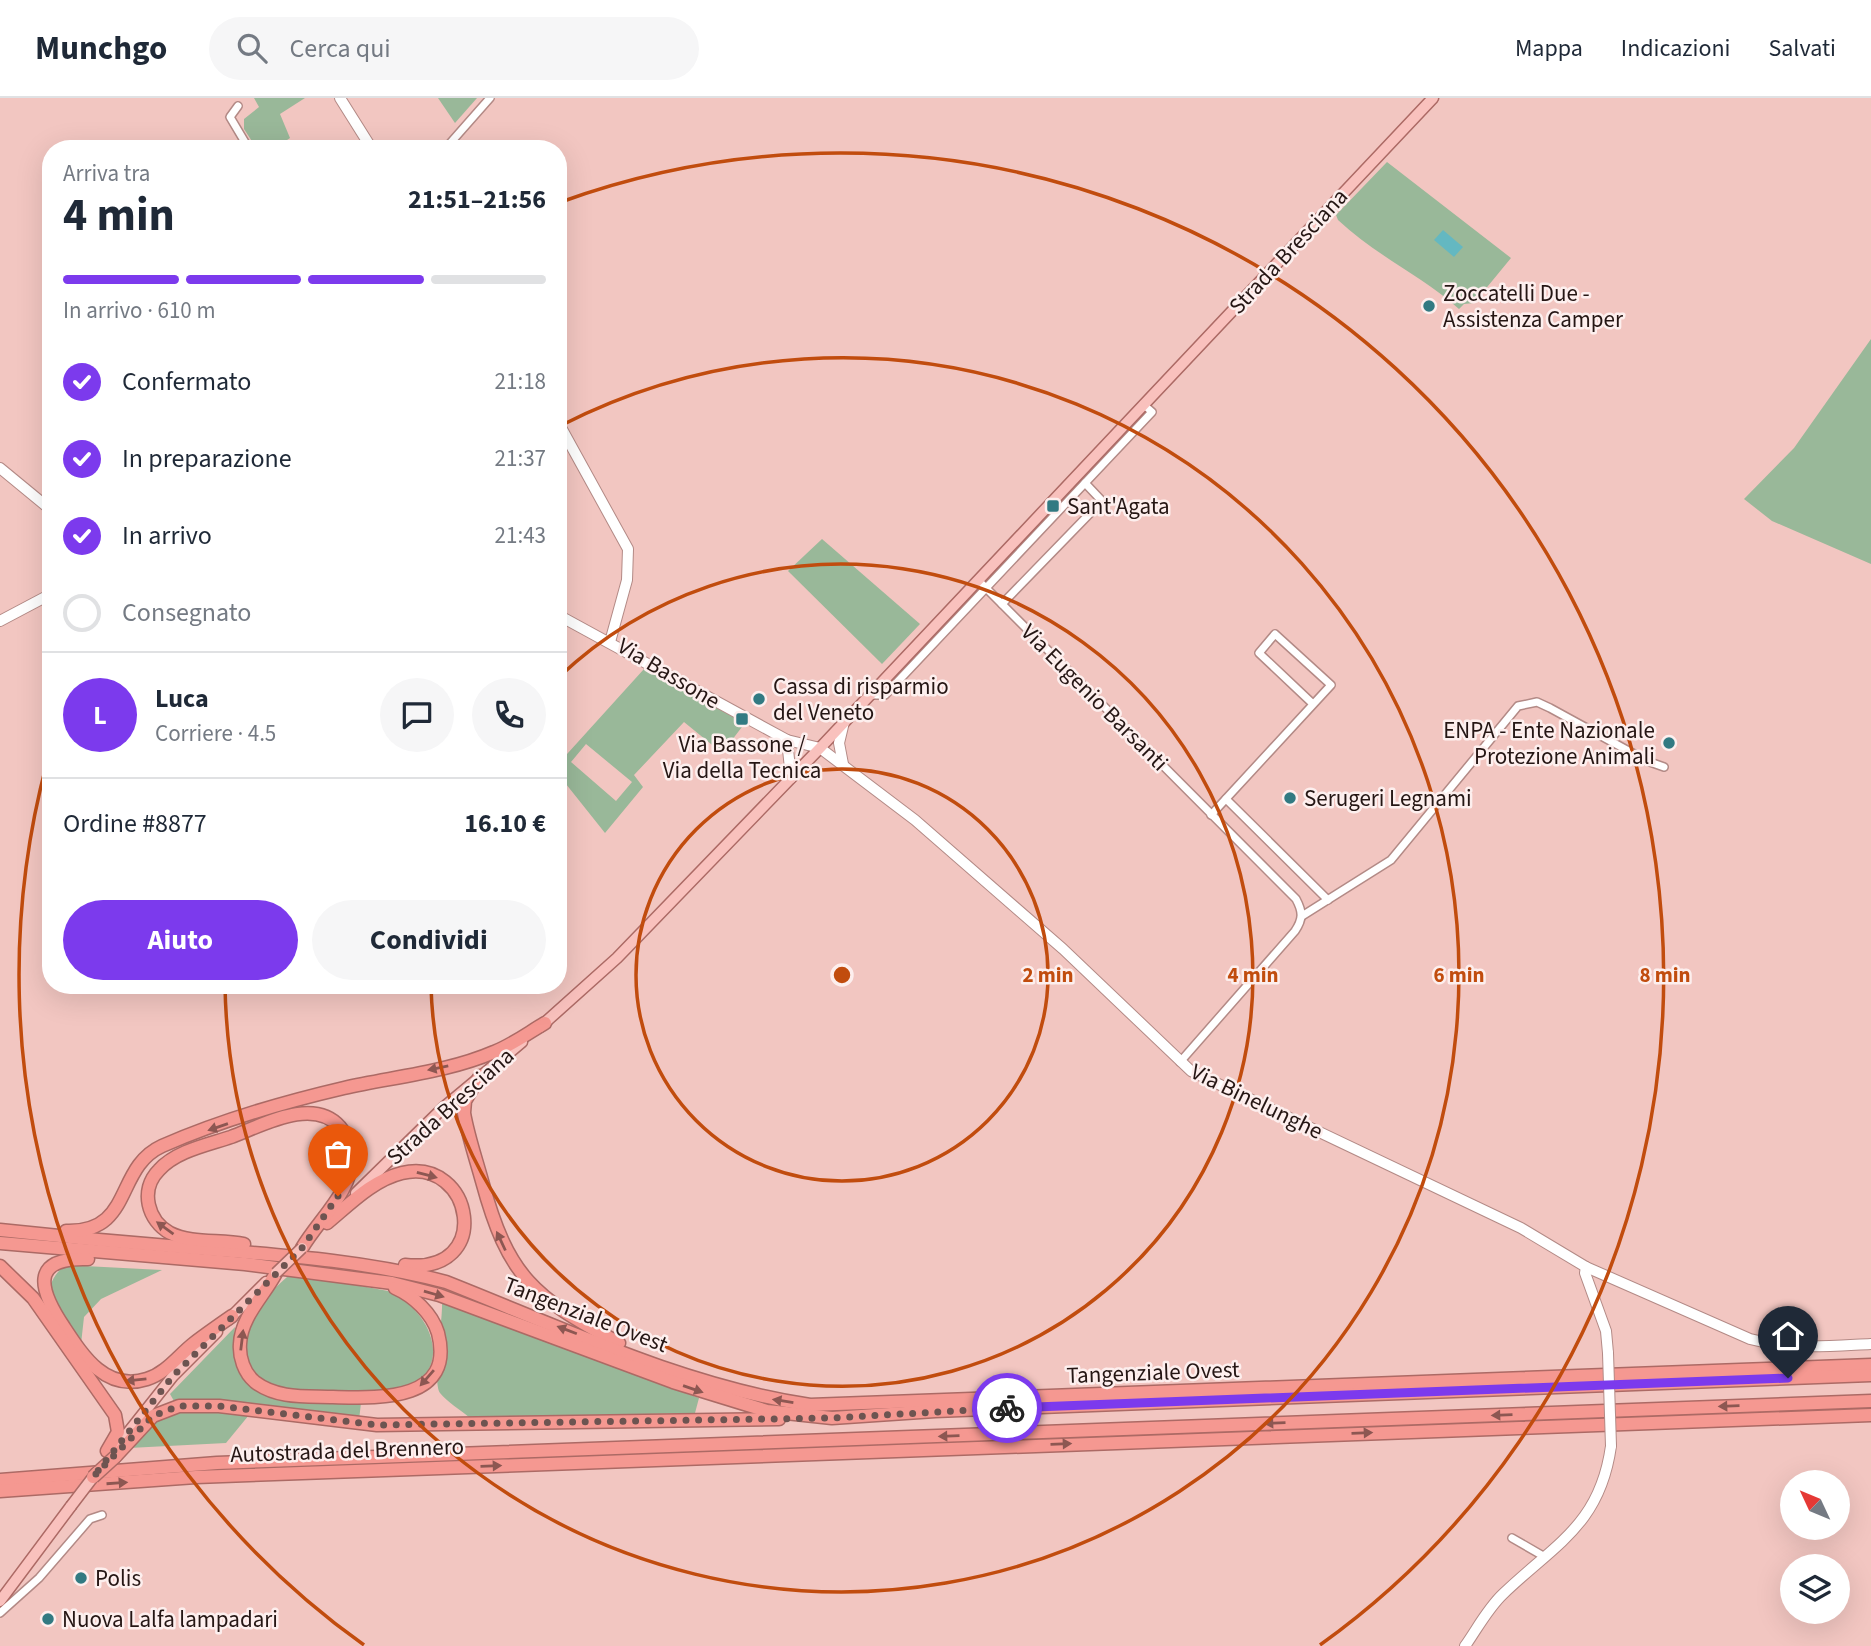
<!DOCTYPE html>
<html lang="it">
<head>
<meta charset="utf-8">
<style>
	:root { --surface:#fff; --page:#f6f6f7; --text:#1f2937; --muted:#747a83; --line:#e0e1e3; --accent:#7c3aed }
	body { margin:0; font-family:"Source Sans 3",sans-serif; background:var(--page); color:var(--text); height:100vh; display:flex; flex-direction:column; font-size:26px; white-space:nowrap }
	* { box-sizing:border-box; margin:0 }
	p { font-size:23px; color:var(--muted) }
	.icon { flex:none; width:38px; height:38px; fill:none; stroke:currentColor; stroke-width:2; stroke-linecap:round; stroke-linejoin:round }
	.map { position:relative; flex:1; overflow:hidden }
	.side { position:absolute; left:42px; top:42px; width:525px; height:854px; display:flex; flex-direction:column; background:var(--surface); border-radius:28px; box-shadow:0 7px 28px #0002 }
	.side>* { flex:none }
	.needle { width:46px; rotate:314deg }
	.controls { position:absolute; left:1780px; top:1372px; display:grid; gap:14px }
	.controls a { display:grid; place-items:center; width:70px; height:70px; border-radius:50%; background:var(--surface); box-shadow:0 7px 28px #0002; font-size:35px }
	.pin { position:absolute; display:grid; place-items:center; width:60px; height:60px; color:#fff; margin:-72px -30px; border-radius:50% 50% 50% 0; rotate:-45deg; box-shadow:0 0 7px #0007 }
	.pin .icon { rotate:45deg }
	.courier { position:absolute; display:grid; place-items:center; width:70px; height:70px; margin:-35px; border:5px solid #7c3aed; border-radius:50%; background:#fff; color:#222; box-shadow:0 2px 9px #0007 }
	.overview em { font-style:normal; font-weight:700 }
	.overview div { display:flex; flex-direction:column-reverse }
	.overview { display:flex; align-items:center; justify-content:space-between; height:119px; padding:0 21px }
	h1 { font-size:46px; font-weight:700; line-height:52px }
	.bar { display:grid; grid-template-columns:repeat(4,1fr); gap:10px 7px; align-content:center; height:84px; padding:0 21px }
	.bar i { height:9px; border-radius:5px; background:var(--line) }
	.bar .on { background:var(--accent) }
	.bar p { grid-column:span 4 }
	.line { display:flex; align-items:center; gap:18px; padding:0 21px; border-top:2px solid var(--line) }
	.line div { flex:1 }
	.round { display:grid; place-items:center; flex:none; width:74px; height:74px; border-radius:37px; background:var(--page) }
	ol { padding:0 21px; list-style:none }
	li { display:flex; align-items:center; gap:21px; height:77px }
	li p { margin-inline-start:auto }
	li .icon { padding:7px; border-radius:50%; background:var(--accent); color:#fff; stroke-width:4 }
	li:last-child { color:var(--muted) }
	li i { width:38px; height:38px; border:4px solid var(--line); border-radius:50% }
	.cta { display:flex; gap:14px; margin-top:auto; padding:14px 21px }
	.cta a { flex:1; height:80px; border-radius:42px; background:var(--accent); color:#fff; font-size:28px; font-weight:700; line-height:80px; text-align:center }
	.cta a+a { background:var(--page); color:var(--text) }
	header { display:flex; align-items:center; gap:42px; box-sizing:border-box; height:98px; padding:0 35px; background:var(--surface); border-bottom:2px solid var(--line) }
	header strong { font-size:33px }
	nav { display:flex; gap:38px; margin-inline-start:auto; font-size:24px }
	.search { width:490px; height:63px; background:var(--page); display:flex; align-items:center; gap:18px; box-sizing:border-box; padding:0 24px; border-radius:38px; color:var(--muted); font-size:26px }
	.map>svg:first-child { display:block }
</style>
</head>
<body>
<header>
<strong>Munchgo</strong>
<div class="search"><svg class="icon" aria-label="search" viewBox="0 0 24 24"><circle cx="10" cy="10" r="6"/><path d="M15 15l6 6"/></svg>Cerca qui</div>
<nav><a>Mappa</a><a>Indicazioni</a><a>Salvati</a></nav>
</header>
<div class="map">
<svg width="1871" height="1548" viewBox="0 0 1871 1548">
	<rect width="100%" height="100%" fill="#f2c6c1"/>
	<!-- green -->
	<g fill="#99b899" fill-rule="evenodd">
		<polygon points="254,0 305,0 280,16 290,40 274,51 257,51 244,31 244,21 259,9"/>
		<polygon points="438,0 477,0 455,25"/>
		<path d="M1387 64 1511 160 1474 205 1464 206 1459 211C1422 178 1375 157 1338 122L1336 117Z"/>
		<polygon points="1871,241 1871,466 1772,423 1744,401 1794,350"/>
		<polygon points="822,441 920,526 882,566 788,473"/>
		<path d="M644 571 745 625 722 655 684 624 634 677 643 689 605 735 558 676V666ZM586 646 632 684 616 703 571 664Z"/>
		<path d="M65 1167 162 1172 101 1201 84 1219 81 1246C61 1217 32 1196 65 1167Z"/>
		<path d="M291 1175 388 1193C437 1215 457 1281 391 1296 374 1300 350 1295 332 1294 317 1294 298 1297 284 1293 240 1281 234 1245 257 1210 266 1197 280 1186 291 1175Z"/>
		<path d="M442 1204 699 1300 695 1315 470 1320C461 1312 447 1304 440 1295 432 1284 443 1223 442 1204Z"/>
		<path d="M235 1229C226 1312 301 1299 361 1305L359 1322 209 1302 174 1303 170 1296Z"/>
		<polygon points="199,1309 249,1317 226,1345 129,1350 162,1317"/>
	</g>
	<!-- water -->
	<polygon fill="#64b8c1" points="1443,132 1463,149 1454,159 1434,142"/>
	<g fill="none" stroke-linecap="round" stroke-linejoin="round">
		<!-- street casing -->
		<g stroke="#b38a86" stroke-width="10">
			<g id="street">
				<polyline points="238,8 230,19 249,51"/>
				<polyline points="445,51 490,0"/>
				<path d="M978 482 1296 801C1303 814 1303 821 1295 833L1180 964"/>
				<polyline points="1002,506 1102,403 1085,385"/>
				<polyline points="870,597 885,597 1152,314 1143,306"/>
				<polyline points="1226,701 1328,802"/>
				<polyline points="1211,717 1331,587 1275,536 1259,555 1313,606"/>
				<polyline points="1302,818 1391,762 1518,608 1537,604 1550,610 1647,663 1664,669"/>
				<polyline points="1512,1440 1545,1459"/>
				<polyline points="0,1515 39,1480 90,1421 102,1417"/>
			</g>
		</g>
		<!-- secondary casing -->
		<g stroke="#b38a86" stroke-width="12">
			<g id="secondary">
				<polyline points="340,0 372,51"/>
				<polyline points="558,324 628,451 627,482 610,544"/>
				<polyline points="0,370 51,412"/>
				<path d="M558 517 787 642 820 650 915 722 1063 851 1191 973 1521 1130 1586 1169 1750 1241C1791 1252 1829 1248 1871 1246"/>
				<polyline points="0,523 51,496"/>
				<polyline points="787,642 791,680"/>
				<polyline points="843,666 839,645 844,624"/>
				<polyline points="1586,1169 1585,1175 1606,1233 1608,1255"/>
				<path d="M1465 1548C1477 1531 1488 1510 1503 1496 1555 1446 1600 1427 1611 1348"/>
			</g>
		</g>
		<!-- primary casing -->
		<g stroke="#ac6a65" stroke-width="13">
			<g id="primary">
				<polyline points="540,929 617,860 820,650 1433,0"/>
				<polyline points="356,1095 444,1009 522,944"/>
				<polyline points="228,1222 266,1184"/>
				<polyline points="111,1356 173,1278 217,1234"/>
				<polyline points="0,1503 71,1408"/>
			</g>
		</g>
		<!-- highway casing -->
		<g stroke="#ac6a65" stroke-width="15">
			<g id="highway">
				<path d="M480 978 465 1003 464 1015C468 1038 476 1061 482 1083 508 1179 533 1199 619 1245"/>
				<path d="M327 1125C350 1106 373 1082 402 1075 473 1058 495 1177 405 1167"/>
				<path d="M0 1132C64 1139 128 1145 192 1150 278 1157 363 1162 446 1184 565 1231 684 1288 810 1307L1871 1267"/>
				<path d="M66 1133C134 1135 114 1070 162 1048 219 1023 284 1004 344 990 393 979 448 974 494 954 512 947 528 935 545 925"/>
				<polyline points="0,1145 245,1166 392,1185 439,1197 673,1284 767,1313 832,1320 935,1313 1871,1277"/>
				<path d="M244 1146C221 1141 192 1146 170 1135 148 1123 139 1092 159 1072 176 1053 207 1047 231 1039 261 1028 313 998 340 1029 347 1037 352 1047 352 1058 353 1093 318 1122 302 1150"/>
				<path d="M88 1161C28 1159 40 1193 64 1229 83 1258 106 1294 147 1281 166 1275 178 1258 193 1246 206 1236 219 1227 232 1218"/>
				<polyline points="0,1168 33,1200 115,1317 118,1334 107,1353"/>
				<path d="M276 1175C264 1198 241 1219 240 1246 239 1259 244 1275 255 1284 277 1301 307 1298 333 1299 375 1300 456 1305 438 1235 432 1215 413 1198 395 1190"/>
				<polyline points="115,1359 153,1318 179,1308 219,1308 377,1327 779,1321"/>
				<polyline points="0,1382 217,1365 1871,1303"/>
				<polyline points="0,1393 196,1379 1871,1317"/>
			</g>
		</g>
		<!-- street -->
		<use href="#street" stroke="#fff" stroke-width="7"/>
		<!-- secondary -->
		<use href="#secondary" stroke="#fff" stroke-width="10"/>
		<!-- primary -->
		<use href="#primary" stroke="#f9c1bd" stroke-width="10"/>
		<!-- highway -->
		<use href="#highway" stroke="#f59891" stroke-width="12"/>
		<!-- secondary-bridge casing -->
		<g stroke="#b38a86" stroke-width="12" stroke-linecap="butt">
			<polyline id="secondary-bridge" points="1608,1255 1611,1348"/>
		</g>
		<!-- primary-bridge casing -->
		<g stroke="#ac6a65" stroke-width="13" stroke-linecap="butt">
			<g id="primary-bridge">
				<polyline points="276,1175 302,1150"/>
				<polyline points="71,1408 97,1374"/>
			</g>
		</g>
		<!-- highway-bridge casing -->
		<g stroke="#ac6a65" stroke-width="15" stroke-linecap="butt">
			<polyline id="highway-bridge" points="93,1379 115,1359"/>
		</g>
		<!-- secondary-bridge -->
		<use href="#secondary-bridge" stroke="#fff" stroke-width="10"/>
		<!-- primary-bridge -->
		<use href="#primary-bridge" stroke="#f9c1bd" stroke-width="10"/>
		<!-- highway-bridge -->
		<use href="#highway-bridge" stroke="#f59891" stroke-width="12"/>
	</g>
	<!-- one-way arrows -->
	<defs><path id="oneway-solid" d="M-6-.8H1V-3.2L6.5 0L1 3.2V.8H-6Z" transform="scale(1.75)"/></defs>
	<g fill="#8d5752">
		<use href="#oneway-solid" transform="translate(438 970) rotate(168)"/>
		<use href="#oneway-solid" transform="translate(218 1029) rotate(161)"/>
		<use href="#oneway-solid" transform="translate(427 1077) rotate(15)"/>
		<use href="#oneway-solid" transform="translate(165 1130) rotate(-144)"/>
		<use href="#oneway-solid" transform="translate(501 1143) rotate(-115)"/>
		<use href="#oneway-solid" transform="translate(434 1196) rotate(16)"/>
		<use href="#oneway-solid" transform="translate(567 1232) rotate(-159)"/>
		<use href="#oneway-solid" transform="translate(242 1242) rotate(-83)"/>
		<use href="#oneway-solid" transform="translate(427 1280) rotate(131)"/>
		<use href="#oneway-solid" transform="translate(136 1282) rotate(174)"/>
		<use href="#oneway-solid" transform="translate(693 1291) rotate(19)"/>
		<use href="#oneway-solid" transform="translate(783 1303) rotate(-171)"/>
		<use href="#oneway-solid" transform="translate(1729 1308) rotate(178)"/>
		<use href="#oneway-solid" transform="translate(1502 1317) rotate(178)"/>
		<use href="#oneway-solid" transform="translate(1275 1325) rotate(178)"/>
		<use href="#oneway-solid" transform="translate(1362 1335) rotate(-2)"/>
		<use href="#oneway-solid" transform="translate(949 1338) rotate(178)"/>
		<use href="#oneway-solid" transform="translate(1061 1346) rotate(-2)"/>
		<use href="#oneway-solid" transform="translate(491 1368) rotate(-2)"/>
		<use href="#oneway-solid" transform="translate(117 1385) rotate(-4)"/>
	</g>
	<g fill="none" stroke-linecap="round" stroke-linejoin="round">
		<!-- done -->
		<polyline stroke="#6d5451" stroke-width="7" stroke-dasharray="0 12.6" points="338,1098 302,1150 173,1278 93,1379 153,1318 179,1308 219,1308 377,1327 832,1320 1007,1310"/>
		<!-- route -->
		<polyline stroke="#7c3aed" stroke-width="9" points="1007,1310 1788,1280"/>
	</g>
	<!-- distance rings -->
	<g fill="none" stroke="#c14c0e" stroke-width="3.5">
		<circle cx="842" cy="877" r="206"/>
		<path d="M559 579A411 411 0 1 1 431 888"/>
		<path d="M562 327A617 617 0 1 1 225 888"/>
		<path d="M364 1547A823 823 0 0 1 49 657M561 104A823 823 0 0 1 1320 1547"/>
	</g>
	<!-- markers -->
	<g fill="#327a82" stroke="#fdefee" stroke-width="2.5">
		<circle cx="1429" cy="208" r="7"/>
		<rect x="1046" y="401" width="14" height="14" rx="3.5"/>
		<circle cx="759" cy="601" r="7"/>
		<rect x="735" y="614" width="14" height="14" rx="3.5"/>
		<circle cx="1669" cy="645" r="7"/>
		<circle cx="1290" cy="700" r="7"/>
		<circle cx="81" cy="1480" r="7"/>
		<circle cx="48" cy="1521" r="7"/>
	</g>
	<g text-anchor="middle" stroke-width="5" stroke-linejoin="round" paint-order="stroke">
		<!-- street labels -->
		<g font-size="23" fill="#251614" stroke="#fdefee">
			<text transform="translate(1288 153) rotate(-47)" y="8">Strada Bresciana</text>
			<text transform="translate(669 575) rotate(31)" y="8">Via Bassone</text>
			<text transform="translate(1095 599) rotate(45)" y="8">Via Eugenio Barsanti</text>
			<text transform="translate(1257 1003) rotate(26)" y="8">Via Binelunghe</text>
			<text transform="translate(450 1008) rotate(-42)" y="8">Strada Bresciana</text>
			<text transform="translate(586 1216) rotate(21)" y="8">Tangenziale Ovest</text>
			<text transform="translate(1153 1274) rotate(-2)" y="8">Tangenziale Ovest</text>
			<text transform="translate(347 1352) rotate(-2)" y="8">Autostrada del Brennero</text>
		</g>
		<!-- poi labels -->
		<g font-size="23" fill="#251614" stroke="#fdefee" text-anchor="start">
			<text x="1443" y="203">Zoccatelli Due -<tspan x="1443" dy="26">Assistenza Camper</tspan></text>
			<text x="1067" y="416">Sant'Agata</text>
			<text x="773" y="596">Cassa di risparmio<tspan x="773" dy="26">del Veneto</tspan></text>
			<text x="1655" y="640" text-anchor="end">ENPA - Ente Nazionale<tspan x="1655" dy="26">Protezione Animali</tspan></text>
			<text x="742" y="654" text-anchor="middle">Via Bassone /<tspan x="742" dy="26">Via della Tecnica</tspan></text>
			<text x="1304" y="708">Serugeri Legnami</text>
			<text x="95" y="1488">Polis</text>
			<text x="62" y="1529">Nuova Lalfa lampadari</text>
		</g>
	</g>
	<circle cx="842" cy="877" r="10" fill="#c14c0e" stroke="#fdefee" stroke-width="3.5"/>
	<g font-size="21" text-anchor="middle" font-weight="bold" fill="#c14c0e" stroke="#fdefee" stroke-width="5" stroke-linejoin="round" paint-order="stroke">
		<text x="1048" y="884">2 min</text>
		<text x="1253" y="884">4 min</text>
		<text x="1459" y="884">6 min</text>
		<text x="1665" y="884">8 min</text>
	</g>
</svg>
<div class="controls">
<a><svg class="needle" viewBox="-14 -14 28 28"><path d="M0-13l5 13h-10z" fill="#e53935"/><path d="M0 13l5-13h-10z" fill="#747a83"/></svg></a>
<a><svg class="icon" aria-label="layers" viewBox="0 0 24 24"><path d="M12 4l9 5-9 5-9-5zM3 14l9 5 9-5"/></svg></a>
</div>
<div class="pin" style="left:338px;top:1098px;background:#ea580c"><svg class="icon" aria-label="bag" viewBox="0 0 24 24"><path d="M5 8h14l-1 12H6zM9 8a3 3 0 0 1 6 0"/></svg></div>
<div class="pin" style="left:1788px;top:1280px;background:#1f2937"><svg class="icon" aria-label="home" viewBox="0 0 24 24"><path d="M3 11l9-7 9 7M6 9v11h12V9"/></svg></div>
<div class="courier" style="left:1007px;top:1310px"><svg class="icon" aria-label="bike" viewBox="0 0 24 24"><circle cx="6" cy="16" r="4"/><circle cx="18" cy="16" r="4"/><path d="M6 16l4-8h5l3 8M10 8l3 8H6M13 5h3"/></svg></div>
<section class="side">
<div class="overview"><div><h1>4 min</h1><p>Arriva tra</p></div><em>21:51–21:56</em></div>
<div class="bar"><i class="on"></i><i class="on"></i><i class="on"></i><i></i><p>In arrivo · 610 m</p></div>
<ol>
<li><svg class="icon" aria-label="check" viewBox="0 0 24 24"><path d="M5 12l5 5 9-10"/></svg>Confermato<p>21:18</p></li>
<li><svg class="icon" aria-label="check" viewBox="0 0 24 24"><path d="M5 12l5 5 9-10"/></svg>In preparazione<p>21:37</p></li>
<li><svg class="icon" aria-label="check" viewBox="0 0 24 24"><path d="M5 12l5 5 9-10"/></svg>In arrivo<p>21:43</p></li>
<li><i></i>Consegnato</li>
</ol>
<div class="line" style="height:126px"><b class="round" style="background:var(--accent);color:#fff">L</b><div><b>Luca</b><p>Corriere · 4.5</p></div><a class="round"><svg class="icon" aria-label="chat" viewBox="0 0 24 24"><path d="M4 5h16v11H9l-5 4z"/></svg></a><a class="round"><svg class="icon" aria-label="phone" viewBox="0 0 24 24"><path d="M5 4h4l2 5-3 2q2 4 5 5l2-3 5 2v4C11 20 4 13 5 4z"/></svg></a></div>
<div class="line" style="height:91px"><div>Ordine #8877</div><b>16.10 €</b></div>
<div class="cta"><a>Aiuto</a><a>Condividi</a></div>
</section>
</div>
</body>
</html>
